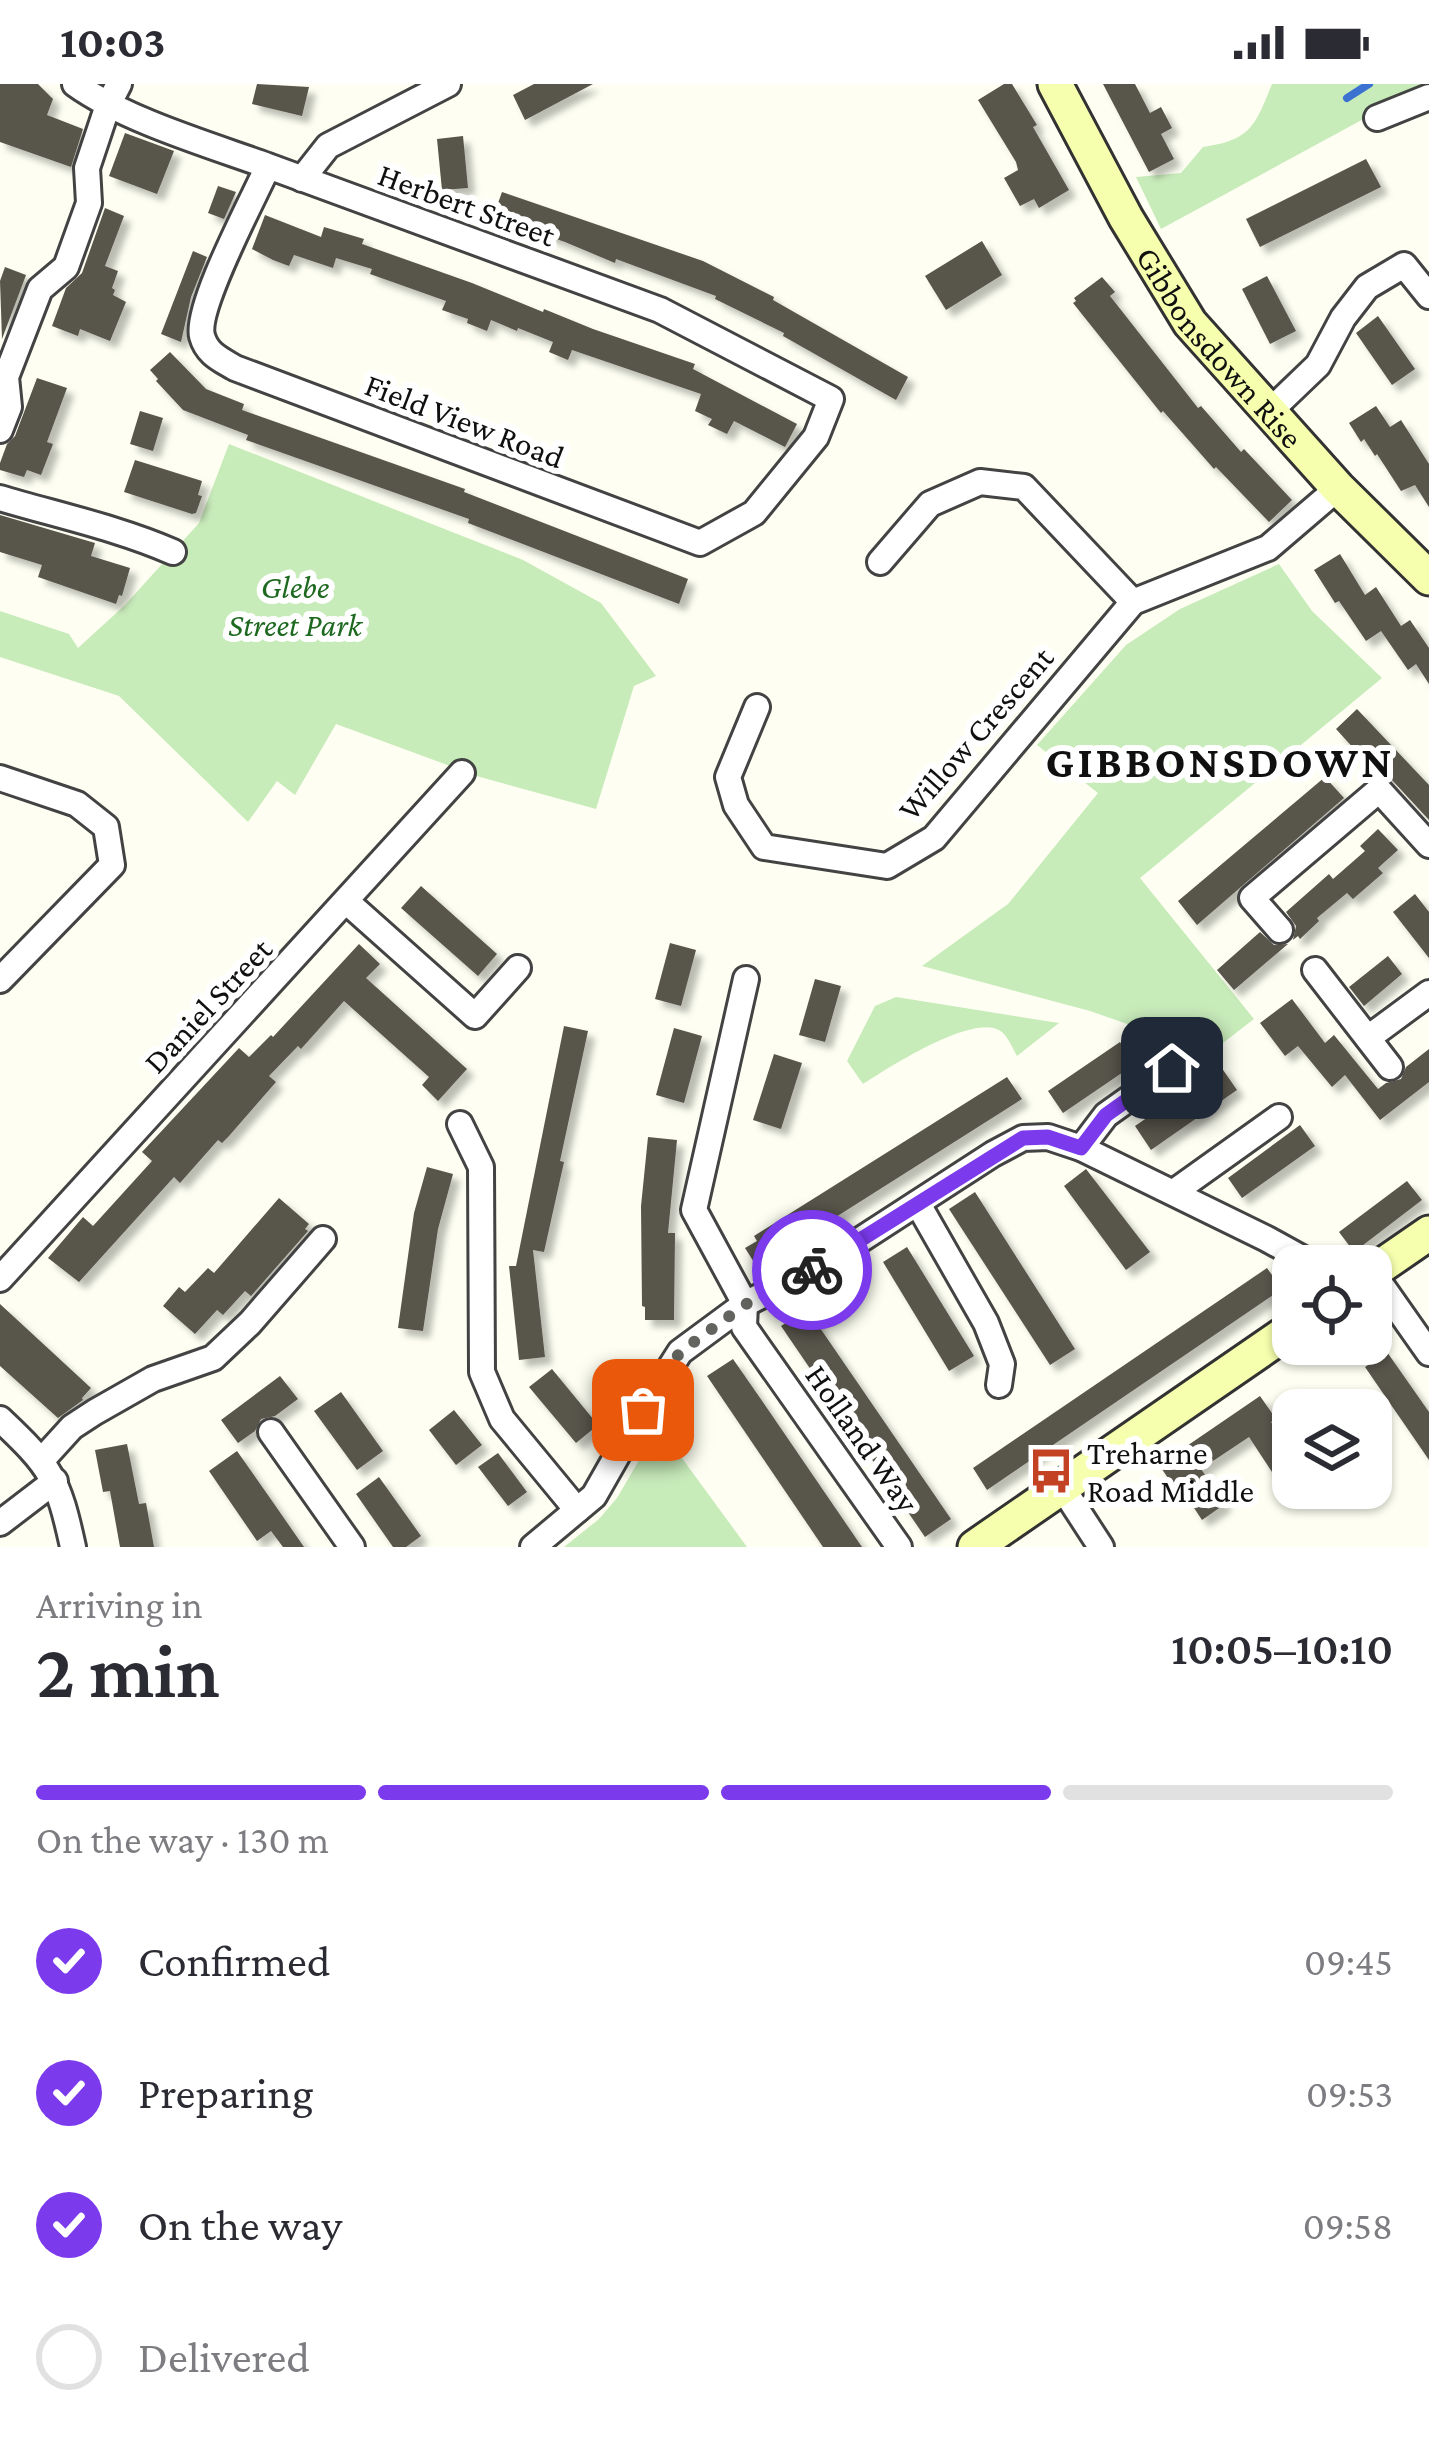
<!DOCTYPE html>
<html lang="en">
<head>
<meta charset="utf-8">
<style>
	:root { --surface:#fff; --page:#f2f2f3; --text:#2b2b33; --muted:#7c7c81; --line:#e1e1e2; --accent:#7c3aed }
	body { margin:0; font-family:"Crimson Pro",serif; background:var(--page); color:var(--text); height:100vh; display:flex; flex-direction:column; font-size:45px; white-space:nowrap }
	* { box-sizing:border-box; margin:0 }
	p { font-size:39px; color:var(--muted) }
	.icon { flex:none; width:66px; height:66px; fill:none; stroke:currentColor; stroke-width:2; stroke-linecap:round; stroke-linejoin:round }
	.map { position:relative; height:1463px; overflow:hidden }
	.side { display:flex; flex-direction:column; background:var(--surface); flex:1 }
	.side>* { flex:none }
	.fabs { position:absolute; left:1272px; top:1161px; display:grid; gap:24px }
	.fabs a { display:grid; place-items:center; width:120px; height:120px; border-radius:24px; background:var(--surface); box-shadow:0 3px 9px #0004; font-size:60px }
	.pin { position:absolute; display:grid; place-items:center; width:102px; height:102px; color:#fff; margin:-51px; border-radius:24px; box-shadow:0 6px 18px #0006 }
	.courier { position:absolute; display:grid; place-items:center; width:120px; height:120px; margin:-60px; border:9px solid #7c3aed; border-radius:50%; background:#fff; color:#222; box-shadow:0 3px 15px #0007 }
	.overview em { font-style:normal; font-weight:600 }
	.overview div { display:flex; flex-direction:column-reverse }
	.overview { display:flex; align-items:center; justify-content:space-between; height:204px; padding:0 36px }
	h1 { font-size:78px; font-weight:600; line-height:90px }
	.bar { display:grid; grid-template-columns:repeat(4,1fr); gap:18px 12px; align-content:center; height:144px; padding:0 36px }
	.bar i { height:15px; border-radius:9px; background:var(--line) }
	.bar .active { background:var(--accent) }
	.bar p { grid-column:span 4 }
	ol { padding:0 36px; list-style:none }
	li { display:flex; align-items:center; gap:36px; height:132px }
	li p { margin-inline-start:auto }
	li .icon { padding:12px; border-radius:50%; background:var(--accent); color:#fff; stroke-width:4 }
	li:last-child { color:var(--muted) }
	li i { width:66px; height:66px; border:6px solid var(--line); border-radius:50% }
	.status { display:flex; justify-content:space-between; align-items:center; height:84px; padding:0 60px; background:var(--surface); direction:ltr }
	.status svg { height:33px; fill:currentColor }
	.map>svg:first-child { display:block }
</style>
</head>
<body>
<div class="status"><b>10:03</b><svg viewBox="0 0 49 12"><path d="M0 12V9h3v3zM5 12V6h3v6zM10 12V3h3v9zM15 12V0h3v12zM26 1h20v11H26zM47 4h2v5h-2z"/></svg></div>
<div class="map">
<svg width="1429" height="1463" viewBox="0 0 1429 1463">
	<defs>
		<filter id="shadow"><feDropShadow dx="7" dy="7" stdDeviation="3" flood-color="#0004"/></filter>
	</defs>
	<rect width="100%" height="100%" fill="#fefff2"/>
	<!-- green -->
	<g fill="#c8ebba">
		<path d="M1272 0H1428L1161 145 1136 93 1181 89 1203 63C1251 56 1255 42 1272 0Z"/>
		<polygon points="229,360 523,476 601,519 656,592 634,602 596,725 480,693 336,640 295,711 277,697 248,738 119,612 0,573 0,527 69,550 78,564 125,521 199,439"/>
		<polygon points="1279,480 1312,527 1382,594 1140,794 1254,935 1210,969 1090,927 922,882 1008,820 1098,709 1037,661 1126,561 1180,525"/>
		<path d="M896 913 1059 939 1017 972C1013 965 1008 953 1002 948 977 926 886 985 863 1000L847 977 875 922Z"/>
		<polygon points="656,1353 668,1355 747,1463 564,1463 599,1435 617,1414 649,1359"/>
	</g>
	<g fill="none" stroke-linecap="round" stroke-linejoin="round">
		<!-- stream -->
		<polyline stroke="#3b71d0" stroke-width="8" points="1347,14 1369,0"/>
	</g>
	<!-- building -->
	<g fill="#59544b" filter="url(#shadow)">
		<polygon points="0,0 38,0 53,15 47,31 83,45 71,83 0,58"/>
		<polygon points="257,0 309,3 302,32 252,20"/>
		<polygon points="534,0 593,0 525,36 513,11"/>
		<polygon points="1004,0 1012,0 1037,41 1033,43 1069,106 1039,124 1034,115 1020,122 1004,94 1018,86 1016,78 978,16"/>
		<polygon points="1103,0 1135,0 1150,29 1161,23 1172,44 1161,50 1174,75 1149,88"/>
		<polygon points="125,49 174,67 157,110 109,92"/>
		<polygon points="463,52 468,104 442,106 437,55"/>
		<polygon points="1366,75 1381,103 1260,163 1246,135"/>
		<polygon points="218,102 236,108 224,135 208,129"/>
		<polygon points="502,108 703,177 774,213 773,216 908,293 896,316 783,252 784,249 715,215 716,212 616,175 615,179 565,158 493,133"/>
		<polygon points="105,124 124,132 105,182 118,187 112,204 115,206 113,211 126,218 110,257 80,245 78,252 52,242 66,204 82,189"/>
		<polygon points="265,131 321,153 324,143 364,155 362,160 472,199 543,228 544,225 593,245 695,280 693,285 797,340 785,363 734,337 727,350 708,341 712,335 695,327 701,310 572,266 568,276 549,268 553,258 518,244 517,247 491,236 487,247 467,239 468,235 442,226 446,217 370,190 372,185 336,174 333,184 294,171 289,182 273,176 252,165"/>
		<polygon points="982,157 1002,191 946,226 925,192"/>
		<polygon points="193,167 207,173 191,213 181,258 161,250"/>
		<polygon points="5,183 26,191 2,255 0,197"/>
		<polygon points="1267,192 1296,247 1270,260 1242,205"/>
		<polygon points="1102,193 1115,208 1110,212 1198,324 1201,322 1241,368 1244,365 1292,416 1269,438 1216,383 1214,385 1163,327 1161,329 1073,219 1076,217 1074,214"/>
		<polygon points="1378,232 1415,285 1392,301 1356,249"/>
		<polygon points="170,268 206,305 244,320 242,326 465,405 464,408 688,495 679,520 468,439 469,435 246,356 248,351 183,326 156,297 158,295 150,286"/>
		<polygon points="37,294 67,304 47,358 53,360 41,391 27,386 24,393 0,386 0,379 7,360 15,352"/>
		<polygon points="1376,322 1390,343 1401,336 1429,380 1429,423 1415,401 1401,407 1377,370 1375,372 1364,355 1361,358 1349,339"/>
		<polygon points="140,327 163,334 153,367 130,360"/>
		<polygon points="135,376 202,397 198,411 202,412 196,429 192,430 124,408"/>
		<polygon points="0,431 95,459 91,472 130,484 122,512 119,511 116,520 38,493 42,481 0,468"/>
		<polygon points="1340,470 1365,511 1376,503 1401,542 1410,536 1429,564 1429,600 1416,580 1408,586 1381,547 1366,557 1339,517 1335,519 1314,486"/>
		<polygon points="1357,625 1429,701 1429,736 1391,695 1377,690 1336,645"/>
		<polygon points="1325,693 1344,714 1197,841 1178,817"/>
		<polygon points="1378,745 1398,766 1378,784 1383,789 1353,815 1347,809 1317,834 1319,837 1300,855 1298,852 1293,856 1296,842 1286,828 1329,790 1333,795 1365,767 1360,762"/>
		<polygon points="421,802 497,870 478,892 401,824"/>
		<polygon points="1415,810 1429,828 1429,874 1393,828"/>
		<polygon points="1260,848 1274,861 1288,860 1234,906 1217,886"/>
		<polygon points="670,859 696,866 681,922 655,915"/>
		<polygon points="359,860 380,880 366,894 467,985 438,1017 422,1001 429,993 344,917 301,965 298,962 269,992 276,998 229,1052 222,1059 218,1056 180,1099 174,1093 79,1198 48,1174 83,1133 93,1142 152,1077 142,1068 239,964 249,973 271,951 273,953"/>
		<polygon points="1388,872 1402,890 1364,922 1349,903"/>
		<polygon points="815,895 841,902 825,958 799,951"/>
		<polygon points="1292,915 1325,959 1334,951 1378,1005 1386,999 1401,995 1406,983 1429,965 1429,998 1380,1036 1345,991 1332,1003 1298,962 1285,972 1260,939"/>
		<polygon points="564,942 588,947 560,1077 564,1078 544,1168 533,1166 545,1273 519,1276 509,1182 516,1182"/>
		<polygon points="674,944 702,952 684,1019 656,1011"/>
		<polygon points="1120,958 1135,980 1063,1029 1048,1007"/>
		<polygon points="774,970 802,979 781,1045 753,1036"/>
		<polygon points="1221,983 1237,1006 1151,1066 1135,1042"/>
		<polygon points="1007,993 1022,1015 757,1183 745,1164 757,1157 754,1152"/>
		<polygon points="1300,1041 1315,1062 1242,1114 1228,1094"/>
		<polygon points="648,1053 677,1056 668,1149 675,1149 674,1236 645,1236 645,1223 642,1222 641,1122"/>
		<polygon points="427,1083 453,1090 438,1145 423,1247 398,1244 414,1129"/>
		<polygon points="1086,1085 1150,1168 1126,1186 1064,1102"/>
		<polygon points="1407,1097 1422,1116 1354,1168 1339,1148"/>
		<polygon points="975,1108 1075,1265 1050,1281 949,1125"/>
		<polygon points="279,1114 309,1140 305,1145 308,1147 251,1212 245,1207 223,1231 217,1226 195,1250 163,1222 179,1203 185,1208 208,1184 214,1189"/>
		<polygon points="907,1163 974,1272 949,1287 883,1178"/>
		<polygon points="1267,1184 1282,1205 987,1406 973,1384"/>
		<polygon points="0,1220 91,1304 82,1314 83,1316 58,1334 0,1282"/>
		<polygon points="807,1225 951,1435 925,1453 781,1242"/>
		<polygon points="1387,1268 1429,1328 1429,1376 1365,1283"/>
		<polygon points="733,1275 769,1327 862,1463 823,1463 707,1292"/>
		<polygon points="552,1285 598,1341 576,1359 529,1303"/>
		<polygon points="280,1292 298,1315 275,1332 261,1335 255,1347 238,1359 221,1336"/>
		<polygon points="341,1308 383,1367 357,1386 314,1327"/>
		<polygon points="1260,1312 1276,1335 1271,1338 1293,1373 1272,1388 1249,1353 1201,1385 1225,1420 1202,1436 1179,1401 1175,1404 1159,1381"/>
		<polygon points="454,1326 482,1361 456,1381 429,1346"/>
		<polygon points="127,1360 139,1420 146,1419 154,1463 120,1463 110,1407 103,1408 95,1366"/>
		<polygon points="237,1367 270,1414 304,1463 283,1463 271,1447 257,1457 209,1387"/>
		<polygon points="498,1369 527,1408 508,1422 478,1383"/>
		<polygon points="379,1393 421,1452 406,1463 393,1463 356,1410"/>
	</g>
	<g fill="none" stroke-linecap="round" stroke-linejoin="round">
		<!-- street casing -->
		<g stroke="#434343" stroke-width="30">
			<g id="street">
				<path d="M75 0C125 36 210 61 268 82L660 226 831 315 816 353 754 429 700 459 235 284C220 275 207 270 202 252 195 223 254 114 268 82"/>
				<polyline points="1377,34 1429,13"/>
				<polyline points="302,95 328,62 448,0"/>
				<polyline points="1269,328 1318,281 1343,234 1367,203 1404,181 1429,212"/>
				<polyline points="0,346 9,323 6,293 40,205 66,183 89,119 87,84 108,21 119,0"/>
				<path d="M0 414C57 431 118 444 173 468"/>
				<polyline points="880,478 930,420 980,398 1024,403 1133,518"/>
				<polyline points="757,623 728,693 736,721 764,763 887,782 934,754 1133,518 1268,464 1338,404"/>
				<polyline points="0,694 77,720 106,743 112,781 0,896"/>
				<polyline points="347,818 475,932 518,884"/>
				<polyline points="1280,846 1252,814 1379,706 1429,761"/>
				<polyline points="1315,886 1390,983"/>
				<polyline points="746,895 694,1126 745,1220 744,1243 899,1463"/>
				<polyline points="1368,954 1429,909"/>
				<polyline points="460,1040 481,1083 482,1288 502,1335 577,1426"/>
				<polyline points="1081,1064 1106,1031 1172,984"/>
				<polyline points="1174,1108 1279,1033"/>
				<polyline points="918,1120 986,1239 1002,1280 999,1301"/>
				<polyline points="1372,1188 1429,1269"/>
				<polyline points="0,1195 462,689"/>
				<path d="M0 1335C51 1383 58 1394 73 1463"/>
				<polyline points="271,1348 352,1463"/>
				<polyline points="42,1376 72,1343 95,1328 153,1295 213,1274 250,1239 323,1155"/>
				<polyline points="1062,1403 1101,1463"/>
				<polyline points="0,1439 55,1397"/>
				<polyline points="533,1463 594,1412 643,1326 680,1268 745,1220 820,1182 993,1070 1023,1054 1048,1053 1081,1064 1267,1155 1316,1182"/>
			</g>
		</g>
		<!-- secondary casing -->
		<g stroke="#323232" stroke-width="39">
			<g id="secondary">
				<path id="s1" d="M1055 0 1126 134 1190 239 1338 404 1429 494"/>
				<polyline points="1371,1189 1429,1149"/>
				<polyline points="975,1463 1293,1244"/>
			</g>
		</g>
		<!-- street -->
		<use href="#street" stroke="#fff" stroke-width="24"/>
		<!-- secondary -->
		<use href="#secondary" stroke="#f5ffad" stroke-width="33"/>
	</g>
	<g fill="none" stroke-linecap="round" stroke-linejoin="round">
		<!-- done -->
		<polyline stroke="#63645f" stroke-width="12" stroke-dasharray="0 21.6" points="643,1326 680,1268 746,1220 812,1186"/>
		<!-- route -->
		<polyline stroke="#7c3aed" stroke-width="15" points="812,1186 1023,1054 1048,1053 1081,1064 1106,1031 1172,984"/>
	</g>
	<!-- icons -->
	<defs>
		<g id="bus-bare" transform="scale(3.6)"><path d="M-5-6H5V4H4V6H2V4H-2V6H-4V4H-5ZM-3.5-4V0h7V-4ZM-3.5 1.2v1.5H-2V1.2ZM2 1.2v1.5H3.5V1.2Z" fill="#c34224" stroke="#fff" stroke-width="2.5" paint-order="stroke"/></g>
	</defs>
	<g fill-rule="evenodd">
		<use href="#bus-bare" x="1051" y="1387"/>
	</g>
	<g text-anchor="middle" stroke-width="12" stroke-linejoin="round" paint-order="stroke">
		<!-- street labels -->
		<g font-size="33" fill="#101010" stroke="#fff">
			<text transform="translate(467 120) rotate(20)" y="12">Herbert Street</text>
			<text dy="12" stroke="none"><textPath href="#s1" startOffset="312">Gibbonsdown Rise</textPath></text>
			<text transform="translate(465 336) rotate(21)" y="12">Field View Road</text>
			<text transform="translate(975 649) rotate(-49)" y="12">Willow Crescent</text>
			<text transform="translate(207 921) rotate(-47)" y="12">Daniel Street</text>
			<text transform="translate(863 1354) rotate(55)" y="12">Holland Way</text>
		</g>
		<!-- park labels -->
		<g font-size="33" font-style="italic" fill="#1e6920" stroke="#fff">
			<text x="295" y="514">Glebe<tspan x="295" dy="38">Street Park</tspan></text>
		</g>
		<!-- poi labels -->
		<g font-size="33" fill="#101010" stroke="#fff" text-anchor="start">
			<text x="1087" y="1380">Treharne<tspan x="1087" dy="38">Road Middle</tspan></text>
		</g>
		<!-- district labels -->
		<g font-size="45" font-weight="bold" letter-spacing="3" fill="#101010" stroke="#fff">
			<text x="1220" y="693">GIBBONSDOWN</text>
		</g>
	</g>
</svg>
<div class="fabs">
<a><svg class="icon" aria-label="locate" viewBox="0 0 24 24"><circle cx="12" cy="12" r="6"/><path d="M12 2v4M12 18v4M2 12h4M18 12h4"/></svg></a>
<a><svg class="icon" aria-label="layers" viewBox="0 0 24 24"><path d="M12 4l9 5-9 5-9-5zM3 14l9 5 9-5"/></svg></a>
</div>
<div class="pin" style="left:643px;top:1326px;background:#ea580c"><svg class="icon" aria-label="bag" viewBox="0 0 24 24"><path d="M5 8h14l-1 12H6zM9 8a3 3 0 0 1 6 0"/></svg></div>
<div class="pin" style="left:1172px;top:984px;background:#1f2937"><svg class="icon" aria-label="home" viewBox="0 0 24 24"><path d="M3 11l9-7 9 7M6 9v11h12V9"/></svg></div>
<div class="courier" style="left:812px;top:1186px"><svg class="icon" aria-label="bike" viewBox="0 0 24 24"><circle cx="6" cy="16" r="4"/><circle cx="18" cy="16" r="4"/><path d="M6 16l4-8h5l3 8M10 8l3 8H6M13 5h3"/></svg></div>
</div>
<section class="side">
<div class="overview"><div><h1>2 min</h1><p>Arriving in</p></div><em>10:05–10:10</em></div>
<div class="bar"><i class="active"></i><i class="active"></i><i class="active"></i><i></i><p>On the way · 130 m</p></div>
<ol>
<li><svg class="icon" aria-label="check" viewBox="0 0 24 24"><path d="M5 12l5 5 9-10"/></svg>Confirmed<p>09:45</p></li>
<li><svg class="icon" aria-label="check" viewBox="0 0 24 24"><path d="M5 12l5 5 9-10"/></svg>Preparing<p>09:53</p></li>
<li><svg class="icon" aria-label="check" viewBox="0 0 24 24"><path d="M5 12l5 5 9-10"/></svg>On the way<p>09:58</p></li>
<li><i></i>Delivered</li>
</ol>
</section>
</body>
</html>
